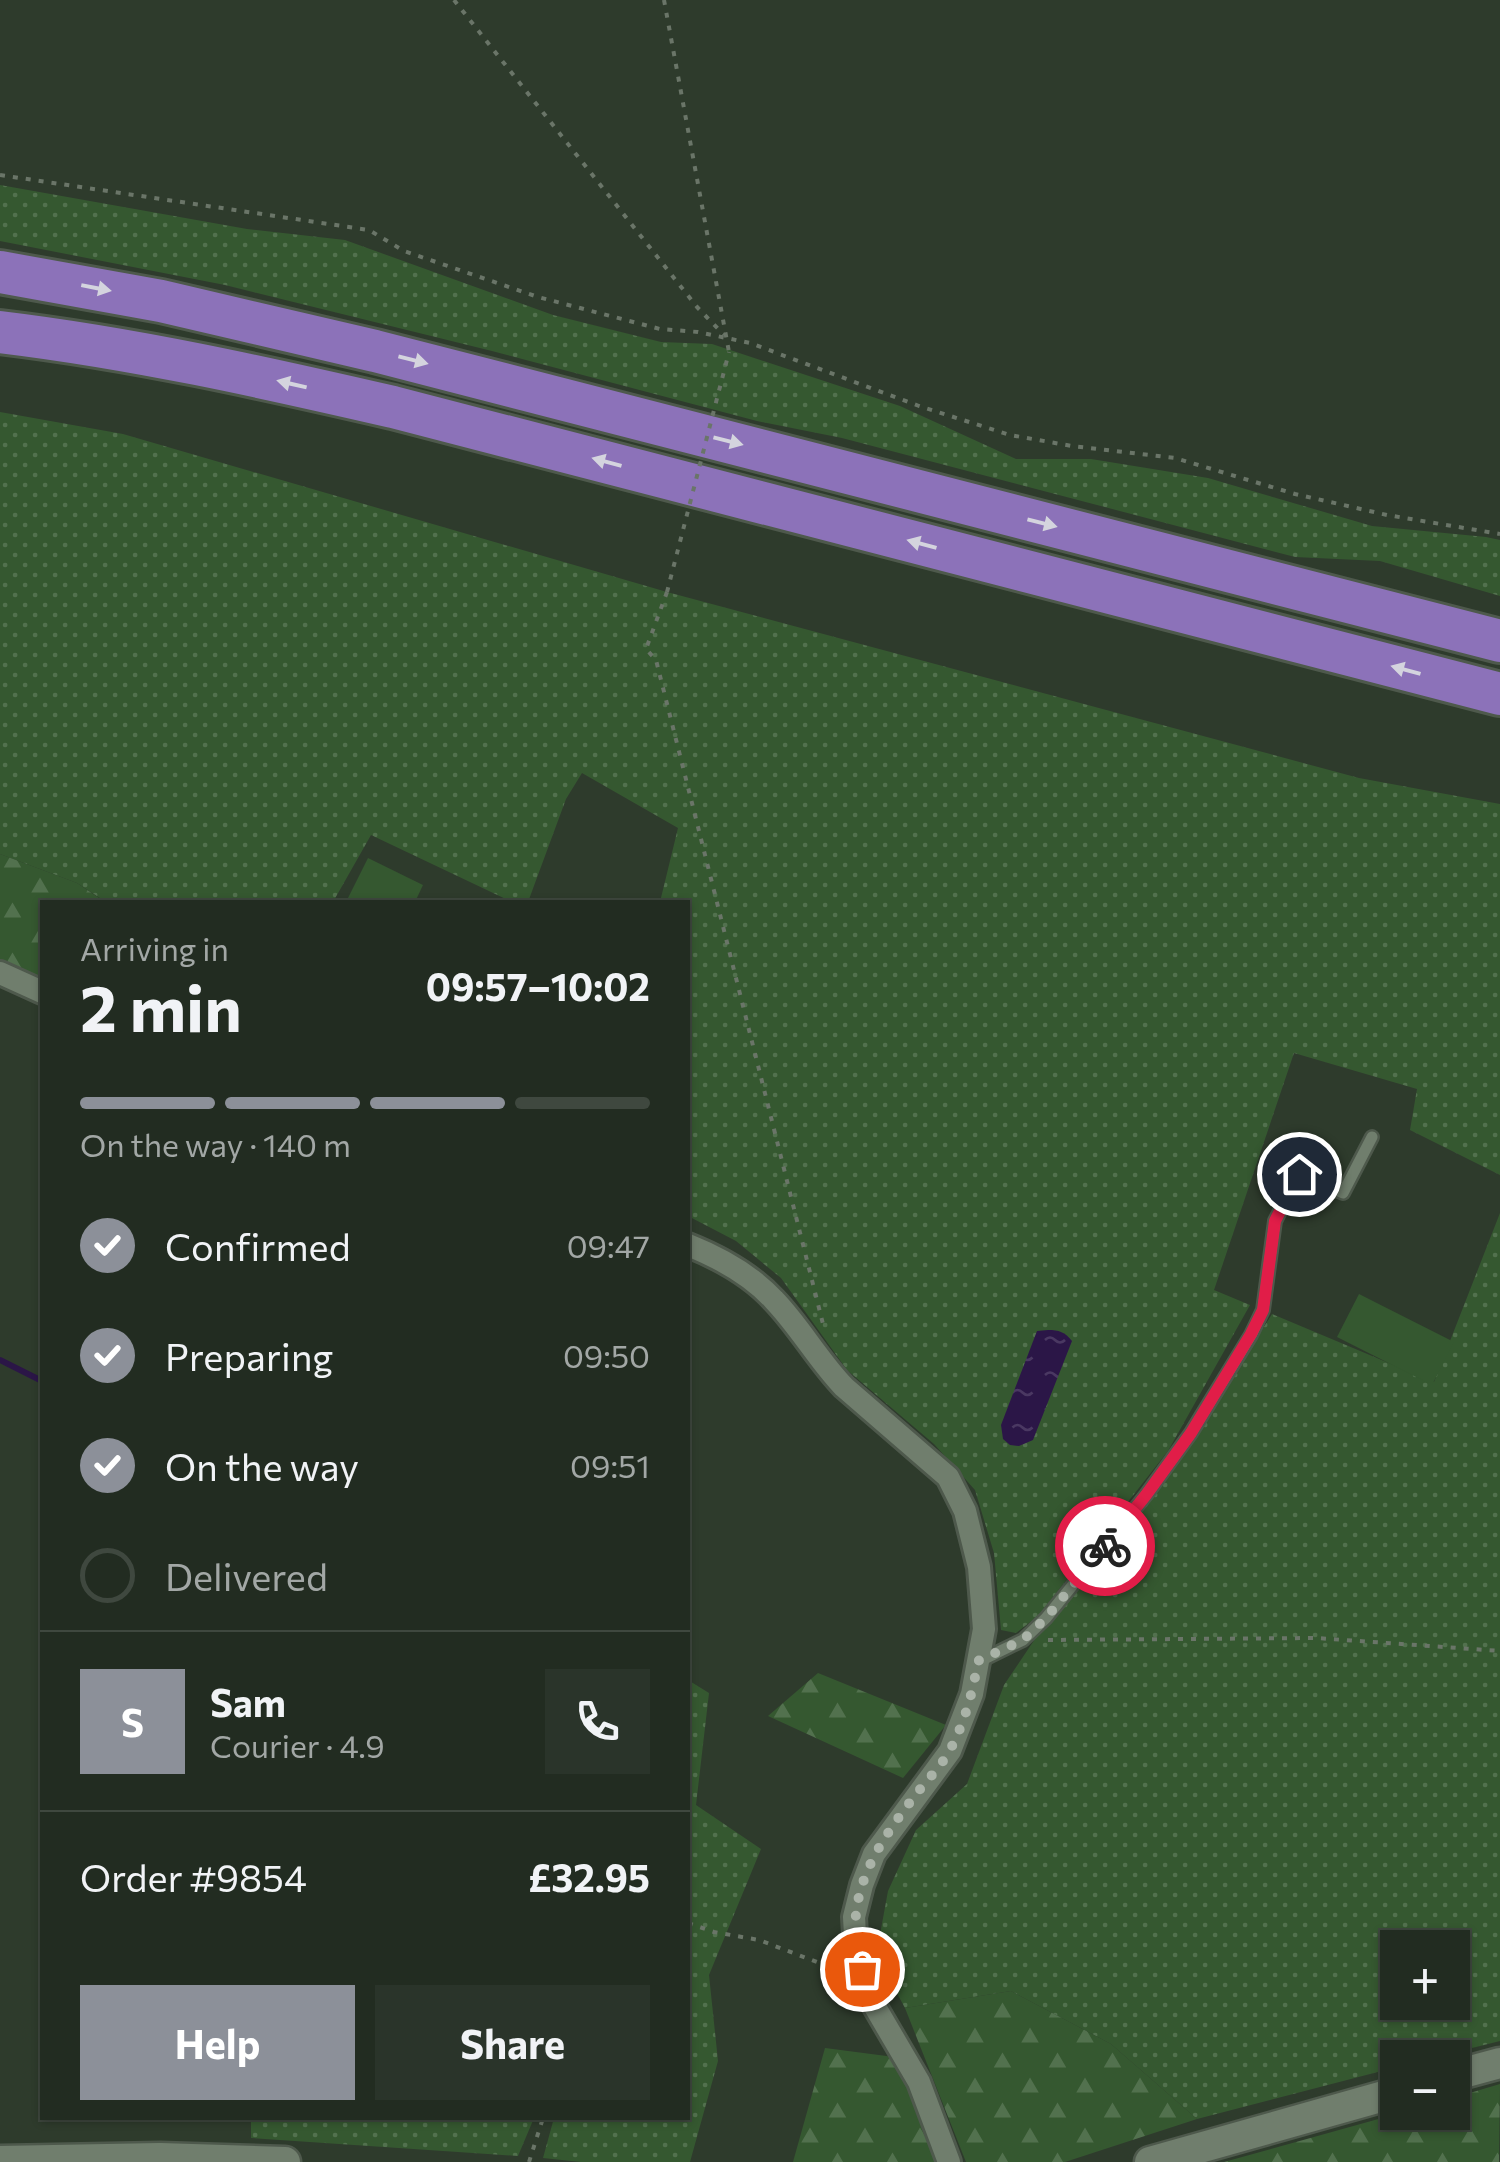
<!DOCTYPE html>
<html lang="en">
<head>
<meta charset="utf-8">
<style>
	:root { --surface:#222c21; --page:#2a342a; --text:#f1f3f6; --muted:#a2a7a5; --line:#3f483f; --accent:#8c9099 }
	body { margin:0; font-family:Commissioner,sans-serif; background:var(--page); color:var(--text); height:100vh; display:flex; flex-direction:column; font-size:38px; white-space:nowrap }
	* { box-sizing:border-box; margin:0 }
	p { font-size:32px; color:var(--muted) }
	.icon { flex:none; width:55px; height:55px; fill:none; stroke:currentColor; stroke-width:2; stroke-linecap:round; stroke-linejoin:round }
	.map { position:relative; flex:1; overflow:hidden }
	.sheet { position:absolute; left:40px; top:900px; width:650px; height:1220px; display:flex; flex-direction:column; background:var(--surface); border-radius:0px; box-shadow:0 2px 8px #0004,0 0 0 2px var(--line) }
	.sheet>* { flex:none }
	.controls { position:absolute; left:1380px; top:1930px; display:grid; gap:20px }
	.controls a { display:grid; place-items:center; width:90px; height:90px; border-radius:0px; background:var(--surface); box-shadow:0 2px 8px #0004,0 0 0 2px var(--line); font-size:50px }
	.pin { position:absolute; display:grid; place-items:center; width:85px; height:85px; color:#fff; margin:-42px; border:5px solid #fff; border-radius:50%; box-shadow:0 2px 10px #0007 }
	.courier { position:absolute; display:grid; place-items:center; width:100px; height:100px; margin:-50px; border:8px solid #e11d48; border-radius:50%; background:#fff; color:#222; box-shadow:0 2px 12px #0007 }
	.summary em { font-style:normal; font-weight:700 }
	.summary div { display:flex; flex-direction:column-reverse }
	.summary { display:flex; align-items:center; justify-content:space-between; height:170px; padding:0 40px }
	h1 { font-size:65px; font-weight:700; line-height:75px }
	.bar { display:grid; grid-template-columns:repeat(4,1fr); gap:15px 10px; align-content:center; height:120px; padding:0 40px }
	.bar i { height:12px; border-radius:8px; background:var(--line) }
	.bar .current { background:var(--accent) }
	.bar p { grid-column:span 4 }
	.line { display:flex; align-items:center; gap:25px; padding:0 40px; border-top:2px solid var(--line) }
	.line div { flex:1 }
	.round { display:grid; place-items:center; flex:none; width:105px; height:105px; border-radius:0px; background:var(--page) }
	ol { padding:0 40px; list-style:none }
	li { display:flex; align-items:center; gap:30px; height:110px }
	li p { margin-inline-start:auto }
	li .icon { padding:10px; border-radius:50%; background:var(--accent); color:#fff; stroke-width:4 }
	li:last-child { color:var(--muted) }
	li i { width:55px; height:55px; border:5px solid var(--line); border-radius:50% }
	.button { display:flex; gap:20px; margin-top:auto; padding:20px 40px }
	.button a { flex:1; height:115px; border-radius:0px; background:var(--accent); color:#fff; font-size:40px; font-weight:700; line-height:115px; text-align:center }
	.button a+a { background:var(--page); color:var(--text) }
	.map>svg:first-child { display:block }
</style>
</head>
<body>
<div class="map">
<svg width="1500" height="2162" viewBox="0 0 1500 2162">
	<defs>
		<pattern id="grass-dots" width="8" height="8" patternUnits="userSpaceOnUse" patternTransform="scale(2.5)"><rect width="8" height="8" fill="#355830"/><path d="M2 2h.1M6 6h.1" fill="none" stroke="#52714e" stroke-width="1.8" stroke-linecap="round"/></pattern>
		<pattern id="forest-firs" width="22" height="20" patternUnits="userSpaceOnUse" patternTransform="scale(2.5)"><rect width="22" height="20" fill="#355830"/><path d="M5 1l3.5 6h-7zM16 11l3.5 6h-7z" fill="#52714e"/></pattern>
		<pattern id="water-ripples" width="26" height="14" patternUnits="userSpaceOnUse" patternTransform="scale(2.5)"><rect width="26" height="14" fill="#2b1647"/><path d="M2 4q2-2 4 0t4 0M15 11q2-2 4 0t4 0" fill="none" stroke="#4a3862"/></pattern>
	</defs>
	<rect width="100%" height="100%" fill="#2e3b2c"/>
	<!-- grass -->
	<g fill="url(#grass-dots)" fill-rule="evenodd">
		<polygon points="0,185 247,229 345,240 553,315 661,342 712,344 900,406 1016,459 1091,459 1208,478 1372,526 1486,537 1500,540 1500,596 1380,561 1295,557 842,438 757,421 492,351 225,285 0,241"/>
		<polygon points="0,412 123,434 667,592 1359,778 1500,804 1500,1175 1410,1130 1417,1089 1294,1053 1214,1290 1250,1305 1168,1451 1038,1616 1016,1633 1001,1630 994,1553 975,1490 934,1444 847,1370 781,1278 736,1241 688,1216 688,902 660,902 678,828 582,773 566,799 528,902 512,902 371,835 333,902 106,902 77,883 0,854"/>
		<path d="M1500 1213V2041L1436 2057 1398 2058 1397 2067 1197 2119 1111 2044 1011 1991 905 2008 882 1966 879 1940 888 1891 916 1830 967 1784 1004 1685 1037 1636 1167 1479 1272 1314 1434 1382ZM1398 1948H1452V2002H1398Z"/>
		<polygon points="688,1680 709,1693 696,1805 761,1849 709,1975 718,2061 690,2162 581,2162 543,2158 554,2118 688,2118"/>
		<polygon points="251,2118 534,2118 518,2156 251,2138"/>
	</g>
	<!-- forest -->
	<g fill="url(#forest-firs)">
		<polygon points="0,854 77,883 105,902 42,902 42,978 0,960"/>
		<polygon points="818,1673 946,1725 903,1778 768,1716"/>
		<polygon points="1011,1991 1111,2044 1197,2119 1065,2162 966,2162 905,2008"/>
		<polygon points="825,2048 894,2057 919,2105 940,2162 793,2162"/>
		<polygon points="1500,2084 1499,2162 1224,2162 1400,2113 1452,2112 1453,2098"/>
	</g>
	<!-- park -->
	<g fill="#355830">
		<polygon points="368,858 423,885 415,902 346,902"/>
		<polygon points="1359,1294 1454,1342 1432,1385 1337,1337"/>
	</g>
	<!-- water -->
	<path fill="url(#water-ripples)" d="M1048 1330C1059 1330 1065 1332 1072 1341L1033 1440 1019 1446 1010 1445 1003 1439 1001 1425 1037 1331Z"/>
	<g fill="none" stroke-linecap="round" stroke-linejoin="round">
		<!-- stream -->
		<polyline stroke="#2b1647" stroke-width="6" points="0,1360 42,1381"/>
		<!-- service casing -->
		<g stroke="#4e594c" stroke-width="16">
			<polyline id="service" points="980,1661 1023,1640 1046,1618 1146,1495 1191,1433 1251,1335 1263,1310 1275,1221 1299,1174 1343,1193 1372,1137"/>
		</g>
		<!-- minor casing -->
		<g stroke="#4e594c" stroke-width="28">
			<g id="minor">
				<polyline points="0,973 42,992"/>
				<path d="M688 1245C718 1257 752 1276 774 1300 800 1327 818 1360 844 1387L948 1477 965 1511 979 1567 984 1629 972 1694 950 1751 874 1854 862 1885 854 1917 856 1952 871 2000 919 2082 949 2162"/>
			</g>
		</g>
		<!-- tertiary casing -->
		<g stroke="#4e594c" stroke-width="35">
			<g id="tertiary">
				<polyline points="1452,2076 1500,2063"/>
				<polyline points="0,2161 160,2158 285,2162"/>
				<polyline points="1150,2162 1398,2092"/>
			</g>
		</g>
		<!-- motorway casing -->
		<g stroke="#4e594c" stroke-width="48">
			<g id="motorway">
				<polyline points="0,272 161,301 375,351 1500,641"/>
				<path d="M0 332C133 348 263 377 393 407L1500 694"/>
			</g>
		</g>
		<!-- path -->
		<g stroke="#6a7568" stroke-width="4" stroke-dasharray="5 8" stroke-linecap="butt">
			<polyline points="454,0 697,307 724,335"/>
			<polyline points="664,0 729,352"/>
			<polyline points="0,175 369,230 404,251 538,297 660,329 698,332 750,343 919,406 1010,435 1072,446 1175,458 1295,494 1387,515 1500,534"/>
			<polyline points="667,592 646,649 656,660 823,1324"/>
			<polyline points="1048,1640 1316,1638 1500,1651"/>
			<polyline points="688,1923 714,1932 759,1940 830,1967 840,1968"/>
			<polyline points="529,2162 543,2118"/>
		</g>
		<!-- service -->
		<use href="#service" stroke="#707e6d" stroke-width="11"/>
		<!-- minor -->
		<use href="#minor" stroke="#707e6d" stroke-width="22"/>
		<!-- tertiary -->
		<use href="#tertiary" stroke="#707e6d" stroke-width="30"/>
		<!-- motorway -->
		<use href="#motorway" stroke="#8c72b9" stroke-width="42"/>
		<!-- path-bridge -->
		<polyline stroke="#6a7568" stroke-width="4" stroke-dasharray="5 8" stroke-linecap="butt" points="667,592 729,352"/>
	</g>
	<!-- one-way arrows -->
	<defs><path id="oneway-solid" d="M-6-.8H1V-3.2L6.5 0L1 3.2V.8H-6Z" transform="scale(2.5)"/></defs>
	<g fill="#d4d4de">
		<use href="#oneway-solid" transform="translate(96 288) rotate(11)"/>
		<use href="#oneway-solid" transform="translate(413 360) rotate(14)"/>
		<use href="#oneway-solid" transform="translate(292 384) rotate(-167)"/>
		<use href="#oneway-solid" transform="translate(728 441) rotate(14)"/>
		<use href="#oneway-solid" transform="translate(607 462) rotate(-165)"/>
		<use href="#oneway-solid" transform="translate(1042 523) rotate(14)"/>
		<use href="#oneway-solid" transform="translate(922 544) rotate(-165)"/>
		<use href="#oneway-solid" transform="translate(1406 670) rotate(-165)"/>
	</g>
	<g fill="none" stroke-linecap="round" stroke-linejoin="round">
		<!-- done -->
		<path stroke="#aab3a8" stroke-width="10" stroke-dasharray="0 18" d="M862 1969C840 1899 876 1846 917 1793 928 1779 942 1765 950 1750 965 1722 973 1691 978 1661L1023 1640 1046 1618 1105 1546"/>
		<!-- route -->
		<polyline stroke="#e11d48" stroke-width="12" points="1105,1546 1146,1495 1191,1433 1251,1334 1263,1310 1275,1221 1299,1174"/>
	</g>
</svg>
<div class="controls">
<a>+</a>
<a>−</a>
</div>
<div class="pin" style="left:862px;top:1969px;background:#ea580c"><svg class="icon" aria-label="bag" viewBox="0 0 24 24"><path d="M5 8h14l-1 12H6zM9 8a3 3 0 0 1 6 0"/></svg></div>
<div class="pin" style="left:1299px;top:1174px;background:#1f2937"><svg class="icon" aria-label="home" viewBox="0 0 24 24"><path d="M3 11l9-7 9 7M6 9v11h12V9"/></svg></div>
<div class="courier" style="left:1105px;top:1546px"><svg class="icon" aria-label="bike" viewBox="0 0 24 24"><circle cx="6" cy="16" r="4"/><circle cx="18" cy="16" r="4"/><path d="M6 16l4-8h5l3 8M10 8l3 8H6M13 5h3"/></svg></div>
<section class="sheet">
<div class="summary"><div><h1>2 min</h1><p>Arriving in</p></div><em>09:57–10:02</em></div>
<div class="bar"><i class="current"></i><i class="current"></i><i class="current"></i><i></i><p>On the way · 140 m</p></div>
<ol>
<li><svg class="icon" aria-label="check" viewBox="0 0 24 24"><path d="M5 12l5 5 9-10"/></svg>Confirmed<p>09:47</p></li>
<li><svg class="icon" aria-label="check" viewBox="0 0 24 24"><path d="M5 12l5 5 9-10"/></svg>Preparing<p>09:50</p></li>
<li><svg class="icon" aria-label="check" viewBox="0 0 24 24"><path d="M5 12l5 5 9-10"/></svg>On the way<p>09:51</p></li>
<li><i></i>Delivered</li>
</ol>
<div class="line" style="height:180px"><b class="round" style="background:var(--accent);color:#fff">S</b><div><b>Sam</b><p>Courier · 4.9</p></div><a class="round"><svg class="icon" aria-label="phone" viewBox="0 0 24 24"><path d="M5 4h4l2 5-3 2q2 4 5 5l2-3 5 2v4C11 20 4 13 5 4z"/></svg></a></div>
<div class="line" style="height:130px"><div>Order #9854</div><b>£32.95</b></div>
<div class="button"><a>Help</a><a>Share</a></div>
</section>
</div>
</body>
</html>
